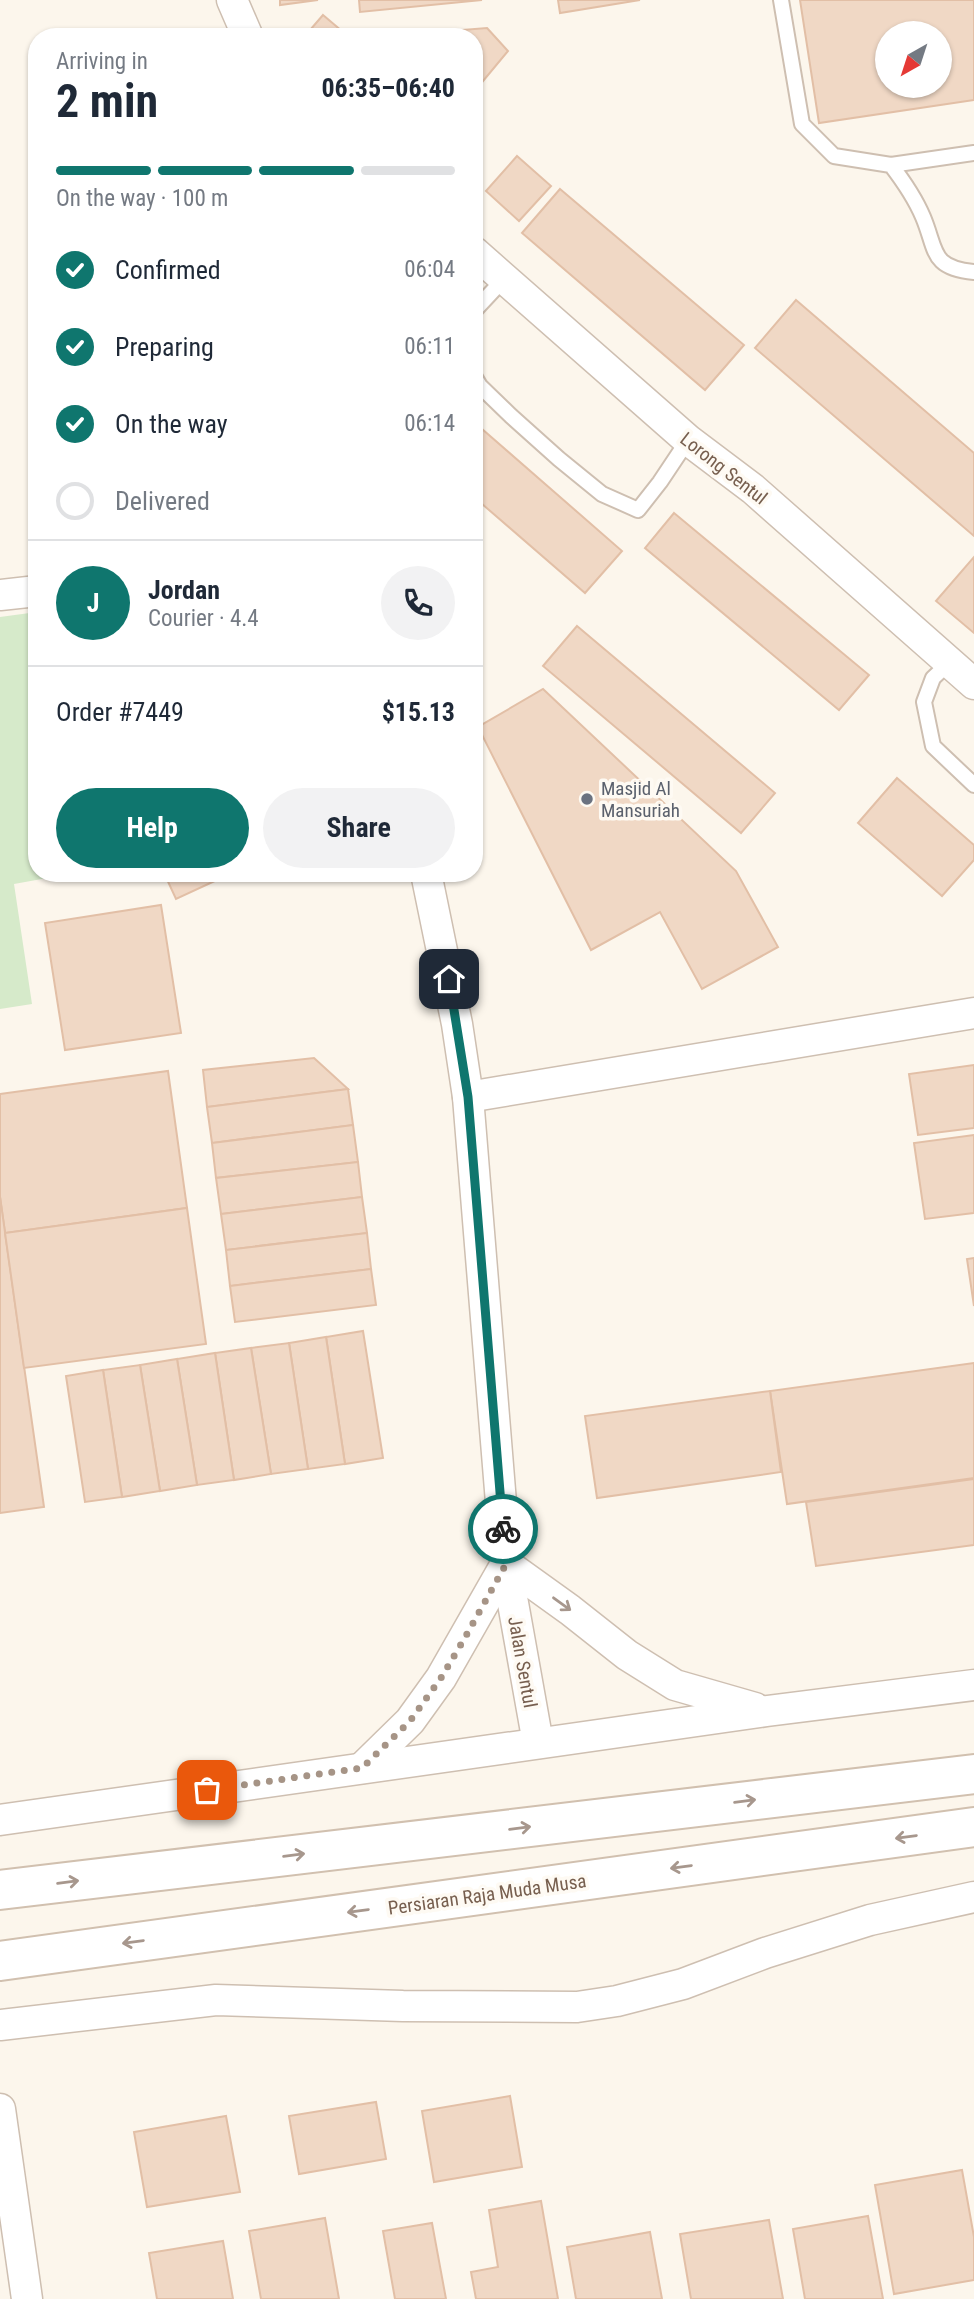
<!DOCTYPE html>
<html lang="en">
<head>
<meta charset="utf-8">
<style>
	:root { --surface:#fff; --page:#f2f2f3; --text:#1f2937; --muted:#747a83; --line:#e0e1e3; --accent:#0f766e }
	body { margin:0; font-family:"Roboto Condensed",sans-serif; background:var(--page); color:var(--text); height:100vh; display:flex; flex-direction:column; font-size:26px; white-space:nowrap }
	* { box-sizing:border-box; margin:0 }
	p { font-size:23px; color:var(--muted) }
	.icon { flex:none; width:38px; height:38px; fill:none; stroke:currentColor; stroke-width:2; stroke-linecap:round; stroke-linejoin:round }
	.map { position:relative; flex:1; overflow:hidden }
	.panel { position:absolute; left:28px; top:28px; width:455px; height:854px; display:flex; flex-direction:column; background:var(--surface); border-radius:28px; box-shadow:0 2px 5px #0004 }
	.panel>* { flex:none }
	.needle { width:46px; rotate:219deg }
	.buttons { position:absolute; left:875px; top:21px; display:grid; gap:14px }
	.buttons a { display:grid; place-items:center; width:77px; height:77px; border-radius:50%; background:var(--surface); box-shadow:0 2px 5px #0004; font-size:35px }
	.pin { position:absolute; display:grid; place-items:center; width:60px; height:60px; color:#fff; margin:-30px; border-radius:14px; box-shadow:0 4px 10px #0006 }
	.courier { position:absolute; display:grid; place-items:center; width:70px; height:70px; margin:-35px; border:5px solid #0f766e; border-radius:50%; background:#fff; color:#222; box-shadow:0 2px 9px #0007 }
	.head em { font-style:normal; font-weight:700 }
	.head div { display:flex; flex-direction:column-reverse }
	.head { display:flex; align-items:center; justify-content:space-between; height:119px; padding:0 28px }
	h1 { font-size:46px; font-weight:700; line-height:52px }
	.bar { display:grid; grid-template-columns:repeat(4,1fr); gap:10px 7px; align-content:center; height:84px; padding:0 28px }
	.bar i { height:9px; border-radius:5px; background:var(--line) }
	.bar .on { background:var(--accent) }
	.bar p { grid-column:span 4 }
	.line { display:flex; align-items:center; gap:18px; padding:0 28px; border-top:2px solid var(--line) }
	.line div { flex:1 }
	.round { display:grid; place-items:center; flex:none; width:74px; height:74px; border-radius:37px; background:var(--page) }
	ol { padding:0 28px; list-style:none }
	li { display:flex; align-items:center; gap:21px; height:77px }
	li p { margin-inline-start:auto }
	li .icon { padding:7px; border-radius:50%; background:var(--accent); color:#fff; stroke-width:4 }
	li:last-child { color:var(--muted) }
	li i { width:38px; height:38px; border:4px solid var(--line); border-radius:50% }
	.action { display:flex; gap:14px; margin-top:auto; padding:14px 28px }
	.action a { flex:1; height:80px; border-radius:42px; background:var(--accent); color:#fff; font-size:28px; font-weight:700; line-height:80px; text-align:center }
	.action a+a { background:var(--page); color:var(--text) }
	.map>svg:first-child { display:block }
</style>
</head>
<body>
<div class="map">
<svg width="974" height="2299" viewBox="0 0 974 2299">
	<rect width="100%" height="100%" fill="#fcf6ec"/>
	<!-- green -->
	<polygon fill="#d6eaca" points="37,612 37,873 75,873 14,884 32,1004 0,1009 0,617"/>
	<!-- building -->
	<g fill="#f0d8c5" stroke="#e2bfa6" stroke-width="2" fill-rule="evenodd">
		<polygon points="280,0 318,0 280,5"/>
		<polygon points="359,0 482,0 360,12"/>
		<polygon points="558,0 640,0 560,13"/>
		<path d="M800 0H974V100L819 123ZM887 33H940V86H887Z"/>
		<polygon points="323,15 349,37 304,37"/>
		<polygon points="487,28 508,51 474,92 474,37 374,37"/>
		<polygon points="517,156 551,186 519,221 486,191"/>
		<polygon points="560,189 744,345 705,390 522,233"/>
		<polygon points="796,300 974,453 974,536 755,348"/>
		<polygon points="474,422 622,551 585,593 474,497"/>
		<polygon points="674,513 869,675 839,710 645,548"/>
		<polygon points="974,557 974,633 936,601"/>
		<polygon points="577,626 775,793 741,833 543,666"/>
		<polygon points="543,689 736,871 778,947 702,989 660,912 591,950 478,727"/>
		<polygon points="897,778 974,845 974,860 942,896 858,823"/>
		<polygon points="164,873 232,873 176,899"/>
		<polygon points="161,905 181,1033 65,1050 45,923"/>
		<polygon points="314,1058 348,1089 207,1107 203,1070"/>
		<polygon points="974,1065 974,1128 918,1135 909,1074"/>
		<polygon points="168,1071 187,1208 5,1233 0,1197 0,1094"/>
		<polygon points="348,1089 353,1125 212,1143 207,1107"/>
		<polygon points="353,1125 358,1162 216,1178 212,1143"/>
		<polygon points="974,1135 974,1213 925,1219 914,1143"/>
		<polygon points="358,1162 362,1197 221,1214 216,1178"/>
		<polygon points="0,1197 44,1507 0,1513"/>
		<polygon points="362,1197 367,1233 226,1250 221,1214"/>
		<polygon points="187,1208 206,1344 24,1368 5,1233"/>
		<polygon points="367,1233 371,1269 230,1286 226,1250"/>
		<polygon points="974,1258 974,1306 967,1259"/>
		<polygon points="371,1269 376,1305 235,1322 230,1286"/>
		<polygon points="363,1331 383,1458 345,1464 326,1337"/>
		<polygon points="326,1337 345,1464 308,1469 289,1343"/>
		<polygon points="289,1343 308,1469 271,1474 251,1348"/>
		<polygon points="251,1348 271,1474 234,1480 215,1353"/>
		<polygon points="215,1353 234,1480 197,1485 177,1359"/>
		<polygon points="177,1359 197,1485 160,1491 140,1365"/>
		<polygon points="974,1363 974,1478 787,1504 770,1391"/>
		<polygon points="140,1365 160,1491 122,1497 103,1370"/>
		<polygon points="103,1370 122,1497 85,1502 66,1376"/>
		<polygon points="770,1391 781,1472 597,1498 585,1416"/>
		<polygon points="974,1479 974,1545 816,1566 806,1502"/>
		<polygon points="510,2096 522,2167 434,2182 422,2111"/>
		<polygon points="376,2102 386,2159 299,2174 289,2116"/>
		<polygon points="226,2116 240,2192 147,2207 134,2132"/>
		<polygon points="962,2170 974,2237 974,2280 894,2294 875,2185"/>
		<polygon points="541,2201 558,2299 476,2299 471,2272 498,2267 489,2210"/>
		<polygon points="868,2216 883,2299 805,2299 793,2229"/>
		<polygon points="325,2218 339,2299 261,2299 249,2231"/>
		<polygon points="769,2220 783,2299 691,2299 680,2234"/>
		<polygon points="432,2223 446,2299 395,2299 383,2231"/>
		<polygon points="650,2232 662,2299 576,2299 567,2247"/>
		<polygon points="223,2241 233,2299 157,2299 149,2253"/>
	</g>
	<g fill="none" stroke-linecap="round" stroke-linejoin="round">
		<!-- lane casing -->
		<g stroke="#cebfb1" stroke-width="18">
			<g id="lane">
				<path d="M781 0 802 124 834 156 891 165C904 182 915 198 923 217 937 250 930 268 974 272"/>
				<polyline points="891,165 974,153"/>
				<polyline points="474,311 504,279"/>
				<polyline points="474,376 480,386 511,416 559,459 602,494 638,510 660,482 688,440"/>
				<polyline points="949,663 933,678 924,702 933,746 974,785"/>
			</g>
		</g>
		<!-- street casing -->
		<g stroke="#cebfb1" stroke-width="33">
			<g id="street">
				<polyline points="232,0 248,37"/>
				<polyline points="474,252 688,440 753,489 974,684"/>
				<polyline points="0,595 37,591"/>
				<polyline points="426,873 457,1024 468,1097 506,1564 538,1743"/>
				<polyline points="468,1097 974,1013"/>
				<polyline points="362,1768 410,1721 441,1678 506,1564 570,1610 627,1655 675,1685 755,1708"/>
				<polyline points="0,1820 767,1711 974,1685"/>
				<polyline points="0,2025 216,2000 403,2006 577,2007 617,2001 683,1984 765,1953 870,1920 974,1897"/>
				<polyline points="0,2109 27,2299"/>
			</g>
		</g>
		<!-- secondary casing -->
		<g stroke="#d1c0af" stroke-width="42">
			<g id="secondary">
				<polyline points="0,1890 974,1774"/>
				<polyline points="0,1961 974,1827"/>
			</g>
		</g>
		<!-- lane -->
		<use href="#lane" stroke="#fff" stroke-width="14"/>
		<!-- street -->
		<use href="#street" stroke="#fff" stroke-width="30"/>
		<!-- secondary -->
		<use href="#secondary" stroke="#fff" stroke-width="38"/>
	</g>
	<!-- one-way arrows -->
	<defs><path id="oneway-shaft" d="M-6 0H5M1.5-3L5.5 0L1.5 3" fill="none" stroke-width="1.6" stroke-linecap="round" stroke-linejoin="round" transform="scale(1.75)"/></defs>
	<g stroke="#a7978d">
		<use href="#oneway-shaft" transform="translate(562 1604) rotate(36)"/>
		<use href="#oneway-shaft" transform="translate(745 1801) rotate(-7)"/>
		<use href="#oneway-shaft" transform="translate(520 1828) rotate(-7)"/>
		<use href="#oneway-shaft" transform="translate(906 1837) rotate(172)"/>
		<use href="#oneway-shaft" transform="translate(294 1855) rotate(-7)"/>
		<use href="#oneway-shaft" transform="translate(681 1867) rotate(172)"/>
		<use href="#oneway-shaft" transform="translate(68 1882) rotate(-7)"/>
		<use href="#oneway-shaft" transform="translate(358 1911) rotate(172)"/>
		<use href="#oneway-shaft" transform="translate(133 1942) rotate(172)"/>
	</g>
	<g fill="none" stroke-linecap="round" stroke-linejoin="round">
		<!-- done -->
		<polyline stroke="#a69486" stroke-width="7" stroke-dasharray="0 12.6" points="207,1790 362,1768 410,1721 441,1678 463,1641 506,1564 503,1529"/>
		<!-- route -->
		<polyline stroke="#0f766e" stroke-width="9" points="449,979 468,1097 503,1529"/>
	</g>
	<!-- markers -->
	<circle fill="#6b7280" stroke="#fefaf3" stroke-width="2.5" cx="587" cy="799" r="7"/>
	<g text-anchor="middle" stroke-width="7" stroke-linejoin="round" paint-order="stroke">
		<!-- street labels -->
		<g font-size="19" fill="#775f4f" stroke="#fefaf3">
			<text transform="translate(724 468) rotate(38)" y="7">Lorong Sentul</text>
			<text transform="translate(523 1662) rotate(80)" y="7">Jalan Sentul</text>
			<text transform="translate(487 1894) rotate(-8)" y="7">Persiaran Raja Muda Musa</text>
		</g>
		<!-- worship labels -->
		<g font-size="19" fill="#5b616d" stroke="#fefaf3" text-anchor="start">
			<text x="601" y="795">Masjid Al<tspan x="601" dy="22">Mansuriah</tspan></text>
		</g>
	</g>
</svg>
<div class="buttons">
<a><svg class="needle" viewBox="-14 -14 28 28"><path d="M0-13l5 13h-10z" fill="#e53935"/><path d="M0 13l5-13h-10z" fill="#747a83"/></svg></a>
</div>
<div class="pin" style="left:207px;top:1790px;background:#ea580c"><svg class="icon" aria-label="bag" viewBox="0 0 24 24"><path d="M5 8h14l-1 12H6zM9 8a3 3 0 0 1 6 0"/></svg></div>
<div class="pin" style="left:449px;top:979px;background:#1f2937"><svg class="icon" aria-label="home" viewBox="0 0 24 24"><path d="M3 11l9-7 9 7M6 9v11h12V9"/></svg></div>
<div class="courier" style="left:503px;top:1529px"><svg class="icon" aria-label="bike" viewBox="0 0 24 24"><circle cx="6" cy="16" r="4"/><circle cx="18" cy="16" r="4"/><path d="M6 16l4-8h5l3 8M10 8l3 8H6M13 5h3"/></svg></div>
<section class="panel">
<div class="head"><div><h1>2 min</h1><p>Arriving in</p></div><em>06:35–06:40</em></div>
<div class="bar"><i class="on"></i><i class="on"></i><i class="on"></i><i></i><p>On the way · 100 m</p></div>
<ol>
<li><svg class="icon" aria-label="check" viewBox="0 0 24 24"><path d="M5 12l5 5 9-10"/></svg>Confirmed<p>06:04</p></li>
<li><svg class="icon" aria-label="check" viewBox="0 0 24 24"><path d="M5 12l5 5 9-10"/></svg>Preparing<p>06:11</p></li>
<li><svg class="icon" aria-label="check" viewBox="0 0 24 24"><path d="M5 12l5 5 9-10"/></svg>On the way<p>06:14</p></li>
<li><i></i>Delivered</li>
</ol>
<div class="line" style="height:126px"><b class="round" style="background:var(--accent);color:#fff">J</b><div><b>Jordan</b><p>Courier · 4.4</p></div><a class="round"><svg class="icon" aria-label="phone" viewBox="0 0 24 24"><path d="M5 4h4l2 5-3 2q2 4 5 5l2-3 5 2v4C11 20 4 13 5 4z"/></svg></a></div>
<div class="line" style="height:91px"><div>Order #7449</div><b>$15.13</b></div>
<div class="action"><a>Help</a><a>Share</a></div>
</section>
</div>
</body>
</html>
